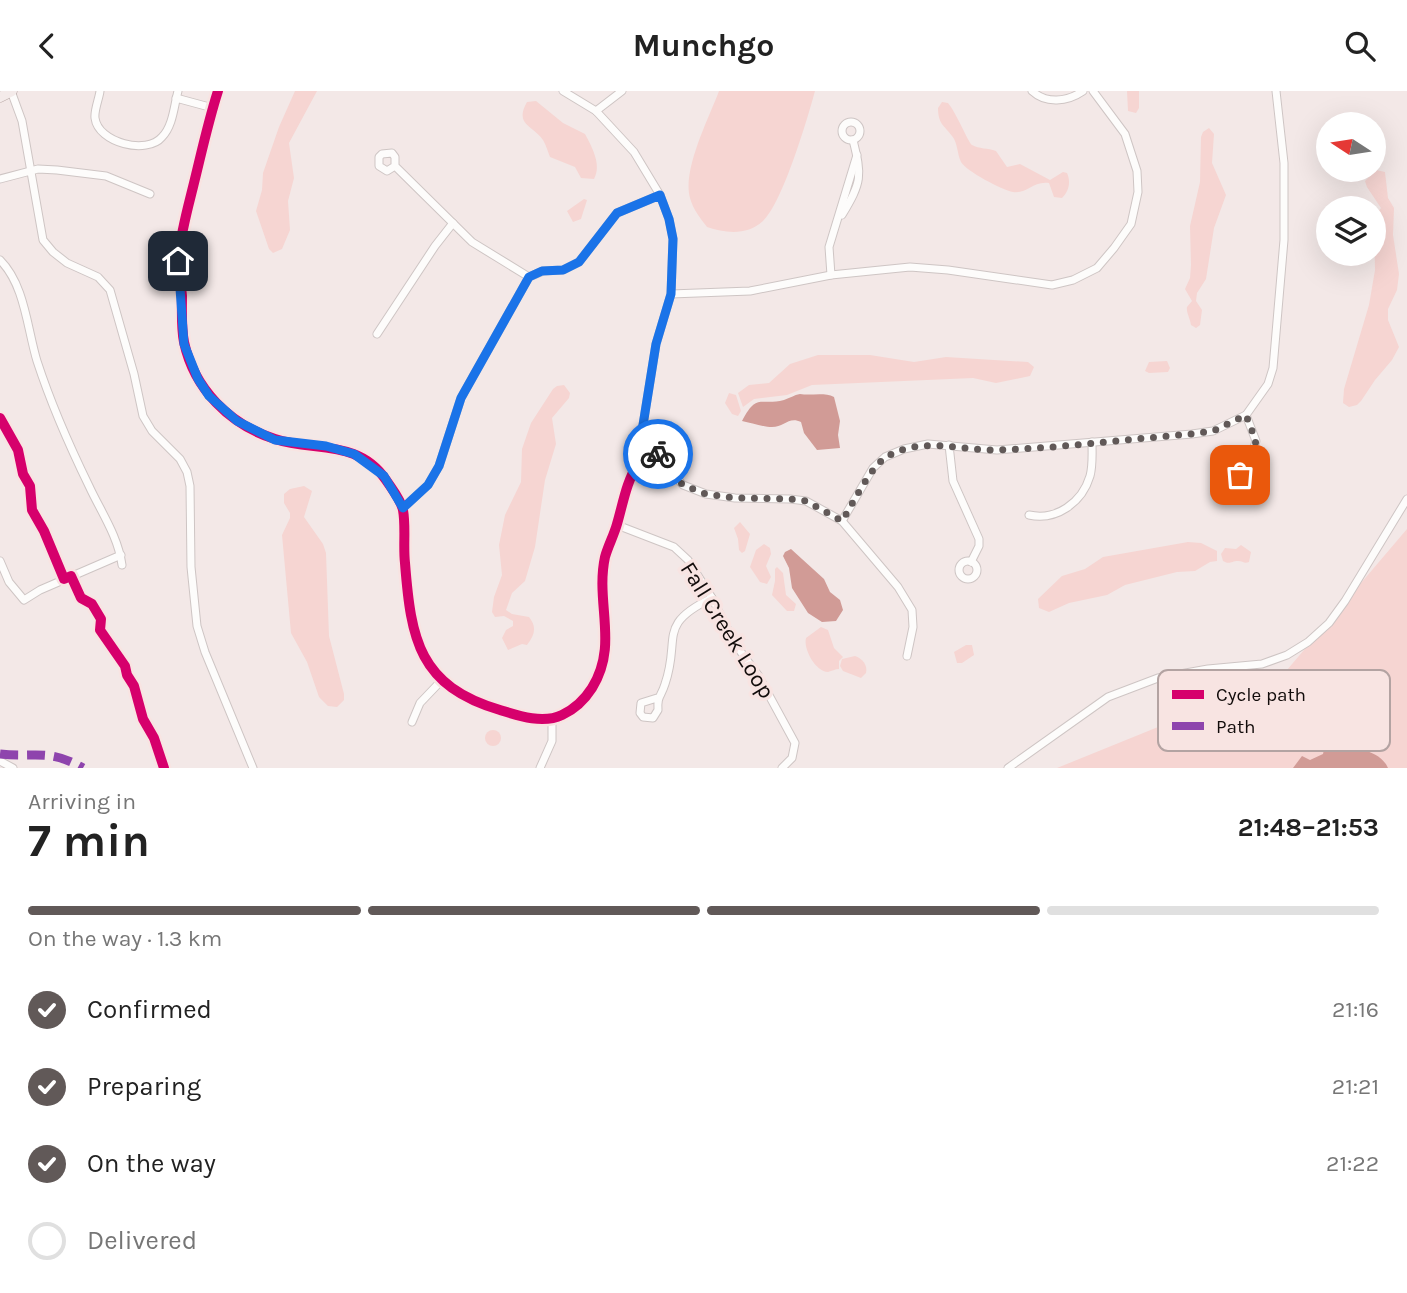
<!DOCTYPE html>
<html lang="en">
<head>
<meta charset="utf-8">
<style>
	:root { --surface:#fff; --page:#f2f2f2; --text:#222; --muted:#767676; --line:#e0e0e0; --accent:#615958 }
	body { margin:0; font-family:Karla,sans-serif; background:var(--page); color:var(--text); height:100vh; display:flex; flex-direction:column; font-size:26px; white-space:nowrap }
	* { box-sizing:border-box; margin:0 }
	p { font-size:23px; color:var(--muted) }
	.icon { flex:none; width:38px; height:38px; fill:none; stroke:currentColor; stroke-width:2; stroke-linecap:round; stroke-linejoin:round }
	.map { position:relative; height:677px; overflow:hidden }
	.details { display:flex; flex-direction:column; background:var(--surface); flex:1 }
	.details>* { flex:none }
	.needle { width:46px; rotate:282deg }
	.tools { position:absolute; left:1316px; top:21px; display:grid; gap:14px }
	.tools a { display:grid; place-items:center; width:70px; height:70px; border-radius:50%; background:var(--surface); box-shadow:0 7px 28px #0002; font-size:35px }
	.pin { position:absolute; display:grid; place-items:center; width:60px; height:60px; color:#fff; margin:-30px; border-radius:14px; box-shadow:0 4px 10px #0006 }
	.courier { position:absolute; display:grid; place-items:center; width:70px; height:70px; margin:-35px; border:5px solid #1a73e8; border-radius:50%; background:#fff; color:#222; box-shadow:0 2px 9px #0007 }
	.summary em { font-style:normal; font-weight:700 }
	.summary div { display:flex; flex-direction:column-reverse }
	.summary { display:flex; align-items:center; justify-content:space-between; height:119px; padding:0 28px }
	h1 { font-size:46px; font-weight:700; line-height:52px }
	.bar { display:grid; grid-template-columns:repeat(4,1fr); gap:10px 7px; align-content:center; height:84px; padding:0 28px }
	.bar i { height:9px; border-radius:5px; background:var(--line) }
	.bar .active { background:var(--accent) }
	.bar p { grid-column:span 4 }
	ol { padding:0 28px; list-style:none }
	li { display:flex; align-items:center; gap:21px; height:77px }
	li p { margin-inline-start:auto }
	li .icon { padding:7px; border-radius:50%; background:var(--accent); color:#fff; stroke-width:4 }
	li:last-child { color:var(--muted) }
	li i { width:38px; height:38px; border:4px solid var(--line); border-radius:50% }
	header { display:flex; justify-content:space-between; align-items:center; height:91px; padding:0 28px; background:var(--surface); font-size:32px; font-weight:700 }
	.map>svg:first-child { display:block }
</style>
</head>
<body>
<header><svg class="icon" aria-label="back" viewBox="0 0 24 24"><path d="M15 5l-7 7 7 7"/></svg>Munchgo<svg class="icon" aria-label="search" viewBox="0 0 24 24"><circle cx="10" cy="10" r="6"/><path d="M15 15l6 6"/></svg></header>
<div class="map">
<svg width="1407" height="677" viewBox="0 0 1407 677">
	<rect width="100%" height="100%" fill="#f3e8e7"/>
	<!-- green -->
	<g fill="#f6d5d2">
		<polygon points="295,0 317,0 289,52 294,87 288,110 290,139 282,158 273,162 269,158 256,120 262,99 263,82 279,36"/>
		<path d="M719 0H815C807 29 783 111 763 130 747 145 725 142 707 136 700 127 693 118 690 107 682 79 709 27 719 0Z"/>
		<polygon points="1127,0 1139,0 1139,17 1136,22 1128,20"/>
		<path d="M536 10 563 32 585 43C592 56 602 74 594 88L581 87 575 76 550 66C548 61 546 54 543 49 533 34 514 34 527 11Z"/>
		<path d="M942 11 948 12C956 21 968 51 972 54 979 58 988 57 996 60L1007 76 1020 73 1050 89 1063 81 1067 82C1071 91 1069 100 1062 107L1054 106 1049 92C1032 90 1028 103 1013 101 1002 99 966 80 961 71 957 63 958 52 952 45 944 34 938 33 938 17Z"/>
		<path d="M1209 37 1214 43 1212 72 1226 104 1214 137 1206 188 1197 202 1196 210 1202 219 1200 234 1196 237 1191 234C1190 227 1186 221 1187 216L1192 210 1185 198 1190 187 1191 174 1190 135 1200 91 1201 46 1203 41Z"/>
		<polygon points="1376,79 1385,81 1388,107 1394,117 1393,144 1399,183 1397,199 1388,218 1388,229 1399,256 1392,269 1375,289 1361,310 1357,314 1349,316 1343,312 1344,298 1369,214 1375,179 1374,127 1381,117 1367,96 1365,90"/>
		<polygon points="584,108 587,109 581,128 573,131 567,120"/>
		<polygon points="818,264 870,264 914,271 946,266 1028,271 1034,276 1030,285 996,292 973,287 812,294 787,304 754,308 743,316 738,302 749,294 769,292 790,273"/>
		<polygon points="1167,270 1170,277 1168,281 1149,282 1145,280 1149,271"/>
		<path d="M564 294 570 302 569 307 552 327 556 353 545 389 535 456 525 490 512 502 506 519 512 523 529 526C537 536 535 544 527 554L522 553 508 559 502 547 506 539 513 535V530L504 525 495 526 492 521 494 506 502 484 499 454 505 424 521 391 522 358 531 332 553 298 557 295Z"/>
		<polygon points="729,302 736,304 741,320 738,325 732,323 725,312"/>
		<polygon points="304,395 312,400 304,426 323,453 326,462 329,545 344,603 344,609 337,616 328,615 319,606 307,571 291,542 282,444 290,427 290,422 284,412 284,403 290,398"/>
		<polygon points="740,431 750,443 745,460 742,462 739,459 738,448 734,437"/>
		<polygon points="1407,438 1407,677 1057,677 1281,586"/>
		<polygon points="1188,451 1201,452 1217,460 1217,470 1210,471 1195,480 1177,481 1125,494 1107,504 1069,512 1049,521 1039,517 1038,508 1062,485 1085,478 1103,466"/>
		<polygon points="764,453 770,457 771,463 766,475 771,486 767,493 760,491 750,476 756,459"/>
		<path d="M1241 454 1251 461 1249 471C1244 473 1243 470 1238 470 1231 470 1230 474 1223 470L1221 463 1225 457 1236 458Z"/>
		<polygon points="777,476 783,482 786,504 796,513 794,520 787,520 772,504 775,490 775,478"/>
		<path d="M821 536 828 539 834 557 843 566 839 570V578C835 578 832 580 828 581 816 581 803 558 806 547Z"/>
		<polygon points="966,554 972,554 974,564 962,572 957,572 954,561"/>
		<path d="M855 565C862 567 868 574 866 582L861 587 843 580 840 575 842 568Z"/>
		<circle cx="493" cy="647" r="8"/>
	</g>
	<!-- water -->
	<g fill="#d19b96">
		<path d="M800 303C811 305 824 301 834 306L840 330 838 344 840 357 817 359 804 342 801 331C789 325 784 336 772 336 764 336 751 332 742 330 757 301 760 315 784 309 790 307 794 304 800 303Z"/>
		<polygon points="791,458 824,488 830,501 840,509 843,519 836,530 822,531 808,522 792,497 789,477 783,465 785,461"/>
		<path d="M1332 642 1339 644C1350 661 1379 656 1388 677H1293L1302 665 1310 669 1323 663 1325 654 1323 648Z"/>
	</g>
	<g fill="none" stroke-linecap="round" stroke-linejoin="round">
		<!-- minor casing -->
		<g stroke="#cec5c4" stroke-width="9">
			<g id="minor">
				<polyline points="11,0 22,30 43,149 53,161 67,172 98,186 110,199 134,283 143,325 152,340 180,368 187,381 190,395 191,476 197,535 205,561 253,677"/>
				<path d="M100 0C99 8 94 19 95 27 98 52 147 64 162 46 173 35 174 15 178 0"/>
				<path d="M218 0C208 31 201 64 193 96 187 120 180 145 178 170 178 182 181 193 182 205 182 220 181 236 184 251 194 298 230 334 275 348 314 361 359 348 386 389 392 398 401 409 403 419 406 436 403 455 405 472 411 549 419 595 500 619 519 625 543 633 562 624 575 618 585 608 592 597 619 554 595 512 605 466 608 455 614 444 617 433 623 413 626 391 638 373 642 366 648 361 653 355"/>
				<polyline points="563,0 596,20 634,61 660,104 669,128 673,148 671,203 656,253 643,334 653,355 667,377 683,394 706,403 735,407 790,408 806,410 842,430 898,496 912,519 913,536 907,565"/>
				<path d="M1032 0C1046 13 1067 11 1083 0"/>
				<polyline points="176,7 213,17"/>
				<polyline points="596,20 622,0"/>
				<circle cx="851" cy="40" r="9"/>
				<polyline points="395,75 395,66 392,62 382,63 379,66 379,75 387,80 395,75 472,151 529,186"/>
				<polyline points="0,88 38,78 57,79 106,85 150,103"/>
				<path d="M842 124C862 91 862 85 853 49"/>
				<path d="M0 169C25 194 27 237 37 270 51 313 69 354 89 395 101 421 118 445 122 474"/>
				<polyline points="831,184 829,156 857,64"/>
				<polyline points="671,203 750,200 831,184 910,176 948,179 1052,194 1073,189 1097,177 1114,157 1131,133 1138,101 1137,80 1125,43 1093,0"/>
				<polyline points="377,243 435,155 453,132"/>
				<polyline points="1246,324 1256,350 1250,369 1254,377 1249,384 1240,384 1237,380 1238,371 1241,368 1250,369"/>
				<polyline points="949,354 953,390 979,448 979,455 971,471"/>
				<polyline points="403,417 428,394 439,375 461,307 529,186 543,180 563,179 579,171 617,122 660,104"/>
				<path d="M1029 424C1056 430 1082 412 1090 385 1093 374 1092 363 1092 351"/>
				<polyline points="842,430 873,377 885,366 904,358 928,353 997,359 1192,343 1213,340 1246,324 1268,293 1273,277 1284,149 1284,72 1276,0"/>
				<polyline points="617,434 674,456 688,469 712,507 735,553 758,584 795,652 792,667 782,677"/>
				<circle cx="968" cy="479" r="9"/>
				<polyline points="0,470 9,491 24,509 40,499 121,464"/>
				<path d="M657 607 641 612 640 622 643 626 653 627 658 619C657 605 661 606 665 593 681 547 656 534 712 507"/>
				<polyline points="412,631 420,612 441,590"/>
				<polyline points="0,670 13,677"/>
				<polyline points="540,677 552,650 552,628"/>
				<polyline points="1008,677 1108,606 1158,587 1208,578 1262,573 1287,564 1308,551 1329,532 1345,510 1407,408"/>
			</g>
		</g>
		<!-- major casing -->
		<g stroke="#bbaaa8" stroke-width="11">
			<polyline id="major" points="0,6 12,0"/>
		</g>
		<!-- minor -->
		<use href="#minor" stroke="#fdfcfb" stroke-width="7"/>
		<!-- major -->
		<use href="#major" stroke="#f4ebea" stroke-width="10"/>
		<!-- quiet -->
		<path stroke="#8e44ad" stroke-width="9" stroke-dasharray="18 9" stroke-linecap="butt" d="M0 663C36 667 48 657 83 677"/>
		<!-- cycleway casing -->
		<g stroke="#f8e4e2" stroke-width="15">
			<g id="cycleway">
				<path d="M218 0C208 31 201 64 193 96 187 120 180 145 178 170 178 182 181 193 182 205 182 220 181 236 184 251 194 298 230 334 275 348 314 361 359 348 386 389 392 398 401 409 403 419 406 436 403 455 405 472 411 549 419 595 500 619 519 625 543 633 562 624 575 618 585 608 592 597 619 554 595 512 605 466 608 455 614 444 617 433 623 413 626 391 638 373 642 366 648 361 653 355"/>
				<polyline points="0,327 18,359 23,383 30,395 32,419 44,440 64,488 71,485 81,507 92,513 101,528 100,539 125,575 127,584 134,595 143,628 154,647 164,677"/>
			</g>
		</g>
		<!-- cycleway -->
		<use href="#cycleway" stroke="#d6006c" stroke-width="10"/>
	</g>
	<g fill="none" stroke-linecap="round" stroke-linejoin="round">
		<!-- done -->
		<path stroke="#615958" stroke-width="7" stroke-dasharray="0 12.6" d="M658 363 667 377 683 394 706 403 735 407 790 408 806 410 842 430C853 413 871 374 888 365 925 345 960 360 998 359 1063 357 1128 348 1192 343L1213 340 1246 324 1256 350 1250 369 1254 377 1249 384H1240"/>
		<!-- route -->
		<polyline stroke="#1a73e8" stroke-width="9" points="178,170 184,253 198,288 209,305 237,330 275,349 326,355 354,363 384,385 403,417 428,394 439,375 461,307 529,186 542,180 563,179 579,171 617,122 660,104 669,128 673,148 671,203 656,253 643,334 658,363"/>
	</g>
	<g text-anchor="middle" stroke-width="7" stroke-linejoin="round" paint-order="stroke">
		<!-- street labels -->
		<g font-size="23" fill="#120c0b" stroke="#f8e4e2">
			<text transform="translate(728 539) rotate(58)" y="8">Fall Creek Loop</text>
		</g>
	</g>
	<!-- legend -->
	<rect x="1158" y="579" width="232" height="81" rx="10" fill="#f8e4e2" stroke="#b3a3a2" stroke-width="2"/>
	<rect x="1172" y="599" width="32" height="9" fill="#d6006c"/>
	<rect x="1172" y="631" width="32" height="8" fill="#8e44ad"/>
	<g font-size="19" fill="#120c0b">
		<text x="1216" y="610">Cycle path</text>
		<text x="1216" y="642">Path</text>
	</g>
</svg>
<div class="tools">
<a><svg class="needle" viewBox="-14 -14 28 28"><path d="M0-13l5 13h-10z" fill="#e53935"/><path d="M0 13l5-13h-10z" fill="#767676"/></svg></a>
<a><svg class="icon" aria-label="layers" viewBox="0 0 24 24"><path d="M12 4l9 5-9 5-9-5zM3 14l9 5 9-5"/></svg></a>
</div>
<div class="pin" style="left:1240px;top:384px;background:#ea580c"><svg class="icon" aria-label="bag" viewBox="0 0 24 24"><path d="M5 8h14l-1 12H6zM9 8a3 3 0 0 1 6 0"/></svg></div>
<div class="pin" style="left:178px;top:170px;background:#1f2937"><svg class="icon" aria-label="home" viewBox="0 0 24 24"><path d="M3 11l9-7 9 7M6 9v11h12V9"/></svg></div>
<div class="courier" style="left:658px;top:363px"><svg class="icon" aria-label="bike" viewBox="0 0 24 24"><circle cx="6" cy="16" r="4"/><circle cx="18" cy="16" r="4"/><path d="M6 16l4-8h5l3 8M10 8l3 8H6M13 5h3"/></svg></div>
</div>
<section class="details">
<div class="summary"><div><h1>7 min</h1><p>Arriving in</p></div><em>21:48–21:53</em></div>
<div class="bar"><i class="active"></i><i class="active"></i><i class="active"></i><i></i><p>On the way · 1.3 km</p></div>
<ol>
<li><svg class="icon" aria-label="check" viewBox="0 0 24 24"><path d="M5 12l5 5 9-10"/></svg>Confirmed<p>21:16</p></li>
<li><svg class="icon" aria-label="check" viewBox="0 0 24 24"><path d="M5 12l5 5 9-10"/></svg>Preparing<p>21:21</p></li>
<li><svg class="icon" aria-label="check" viewBox="0 0 24 24"><path d="M5 12l5 5 9-10"/></svg>On the way<p>21:22</p></li>
<li><i></i>Delivered</li>
</ol>
</section>
</body>
</html>
